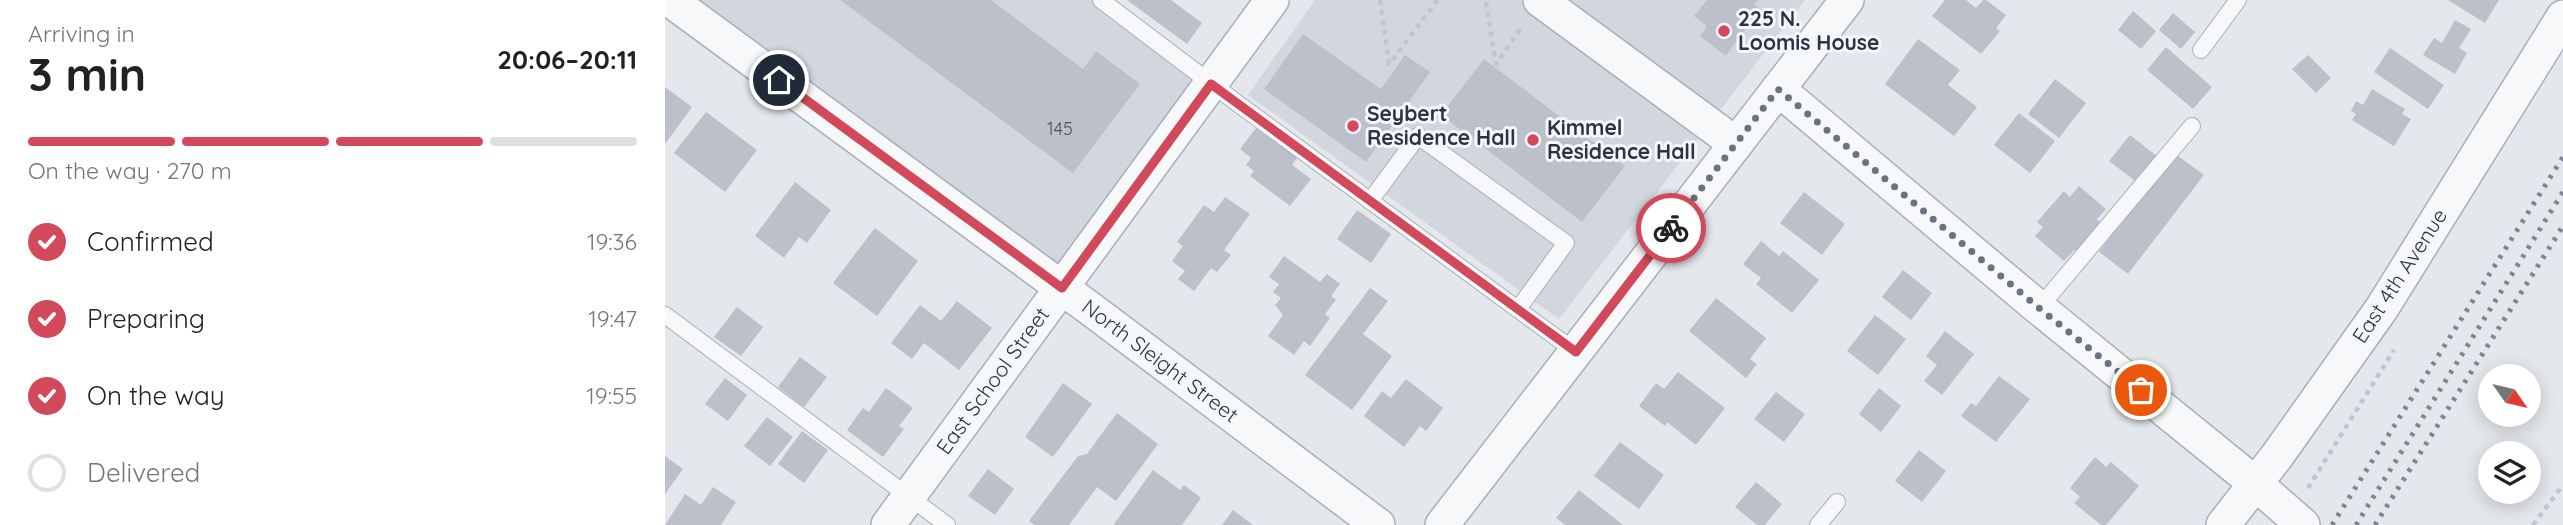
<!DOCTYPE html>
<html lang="en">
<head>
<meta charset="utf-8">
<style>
	:root { --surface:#fff; --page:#f2f2f2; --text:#222; --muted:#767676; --line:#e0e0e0; --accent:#d1495b }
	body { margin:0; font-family:Quicksand,sans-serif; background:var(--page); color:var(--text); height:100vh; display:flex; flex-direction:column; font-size:26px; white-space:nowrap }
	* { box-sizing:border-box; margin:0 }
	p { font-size:23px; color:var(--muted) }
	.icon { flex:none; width:38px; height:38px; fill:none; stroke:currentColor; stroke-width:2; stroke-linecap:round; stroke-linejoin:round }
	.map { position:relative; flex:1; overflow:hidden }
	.drawer { display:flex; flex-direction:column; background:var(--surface); width:665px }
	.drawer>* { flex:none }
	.needle { width:46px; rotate:124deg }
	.buttons { position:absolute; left:1813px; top:364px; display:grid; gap:14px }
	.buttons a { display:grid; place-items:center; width:63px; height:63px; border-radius:50%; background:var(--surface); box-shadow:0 4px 18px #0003; font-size:35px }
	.pin { position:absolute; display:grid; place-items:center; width:60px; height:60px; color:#fff; margin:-30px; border:4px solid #fff; border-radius:50%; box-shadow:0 2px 7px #0007 }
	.courier { position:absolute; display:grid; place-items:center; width:70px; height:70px; margin:-35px; border:5px solid #d1495b; border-radius:50%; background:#fff; color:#222; box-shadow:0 2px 9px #0007 }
	.summary em { font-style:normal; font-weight:800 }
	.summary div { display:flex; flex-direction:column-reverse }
	.summary { display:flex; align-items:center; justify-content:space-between; height:119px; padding:0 28px }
	h1 { font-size:46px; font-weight:800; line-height:52px }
	.bar { display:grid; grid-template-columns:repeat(4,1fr); gap:10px 7px; align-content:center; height:84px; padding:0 28px }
	.bar i { height:9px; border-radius:5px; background:var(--line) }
	.bar .active { background:var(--accent) }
	.bar p { grid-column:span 4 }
	ol { padding:0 28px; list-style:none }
	li { display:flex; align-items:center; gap:21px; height:77px }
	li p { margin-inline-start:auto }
	li .icon { padding:7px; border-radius:50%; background:var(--accent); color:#fff; stroke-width:4 }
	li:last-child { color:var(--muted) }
	li i { width:38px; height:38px; border:4px solid var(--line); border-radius:50% }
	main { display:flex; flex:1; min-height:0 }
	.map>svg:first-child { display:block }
</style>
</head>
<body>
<main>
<section class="drawer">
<div class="summary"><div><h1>3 min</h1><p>Arriving in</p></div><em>20:06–20:11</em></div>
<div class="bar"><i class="active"></i><i class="active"></i><i class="active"></i><i></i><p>On the way · 270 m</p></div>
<ol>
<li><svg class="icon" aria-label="check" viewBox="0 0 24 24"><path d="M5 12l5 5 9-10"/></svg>Confirmed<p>19:36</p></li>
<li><svg class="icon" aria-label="check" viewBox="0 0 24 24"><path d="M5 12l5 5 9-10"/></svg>Preparing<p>19:47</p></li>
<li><svg class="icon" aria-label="check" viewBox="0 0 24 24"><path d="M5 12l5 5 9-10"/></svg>On the way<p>19:55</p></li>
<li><i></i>Delivered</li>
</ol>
</section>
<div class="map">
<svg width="1898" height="525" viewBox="0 0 1898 525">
	<rect width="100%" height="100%" fill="#e4e7ec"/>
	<!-- built -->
	<g fill="#d2d6de">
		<polygon points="23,0 436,0 540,78 397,268"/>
		<polygon points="650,0 1140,0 894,319 583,95"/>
	</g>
	<!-- building -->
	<g fill="#bbc0ca">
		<polygon points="175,0 326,0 418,69 431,51 475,84 408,173"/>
		<polygon points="462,0 506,0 537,23 522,44"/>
		<polygon points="1042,0 1093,0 1089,5 1095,9 1061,56 1035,36 1042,26 1029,16"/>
		<polygon points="1280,0 1301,0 1311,8 1318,0 1321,0 1341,15 1331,28 1335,31 1316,54 1267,16"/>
		<polygon points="1783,0 1834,0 1820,23"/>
		<polygon points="1468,11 1491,31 1476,49 1453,30"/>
		<polygon points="1508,13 1530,32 1516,49 1494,30"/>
		<polygon points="1790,20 1806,29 1794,48 1802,53 1790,74 1758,55 1769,38 1777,43"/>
		<polygon points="638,34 716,89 740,55 765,72 701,162 599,89"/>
		<polygon points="1253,39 1295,70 1283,85 1312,107 1289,136 1220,84"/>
		<polygon points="1501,47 1547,87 1528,109 1482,70"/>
		<polygon points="1725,48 1779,85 1763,109 1709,72"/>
		<polygon points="1643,55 1666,78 1651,93 1627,69"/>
		<polygon points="819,59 960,166 917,222 776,115"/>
		<polygon points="1390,79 1421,103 1394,138 1363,114"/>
		<polygon points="0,87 27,107 0,144"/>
		<polygon points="1707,89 1740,109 1737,114 1746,119 1729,146 1687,120 1691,114 1686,111 1691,101 1698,105"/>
		<polygon points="41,112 92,150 60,192 9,153"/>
		<polygon points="1354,113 1390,141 1365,173 1329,145"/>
		<polygon points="591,128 632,158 627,165 646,179 625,206 585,176 589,171 581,165 586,158 575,149"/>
		<polygon points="1465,135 1493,157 1473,183 1444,161"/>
		<polygon points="1509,153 1539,175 1463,274 1434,252"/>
		<polygon points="130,182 166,210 142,243 134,237 119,258 90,236"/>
		<polygon points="1414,186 1441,209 1432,219 1438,225 1413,254 1409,250 1399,261 1370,236 1378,227 1372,222 1399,191 1405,197"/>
		<polygon points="1139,192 1180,224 1157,255 1115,223"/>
		<polygon points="560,197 585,214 559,250 566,255 552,272 546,268 529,291 513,279 520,271 507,261 518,246 512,242 539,205 549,212"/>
		<polygon points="692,210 726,234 706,263 672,239"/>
		<polygon points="210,228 253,261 212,316 168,283"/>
		<polygon points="1096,241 1114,256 1118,251 1154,280 1127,313 1091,284 1096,278 1078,264"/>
		<polygon points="619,256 655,282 662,274 675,284 666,296 671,300 660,314 665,318 645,346 639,341 629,355 603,336 618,315 610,305 616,298 608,292 614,284 604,277"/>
		<polygon points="1238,270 1267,293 1246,320 1217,297"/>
		<polygon points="705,288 723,301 698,334 727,356 687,410 640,375"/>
		<polygon points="1051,298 1101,338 1085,359 1092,364 1081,378 1024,331"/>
		<polygon points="292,301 327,328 294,370 259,343 247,359 226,343 255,305 276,321"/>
		<polygon points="72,307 98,327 76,356 49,337"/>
		<polygon points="1210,315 1241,339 1213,375 1182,351"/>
		<polygon points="1280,331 1309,354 1277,395 1259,381 1272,365 1261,356"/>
		<polygon points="135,357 162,377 139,407 113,387"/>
		<polygon points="1013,372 1060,408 1031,445 1002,422 1000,426 974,406 991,383 999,389"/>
		<polygon points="1334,376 1365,399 1331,442 1296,416 1306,403 1311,406"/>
		<polygon points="60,378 82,395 63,421 40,404"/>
		<polygon points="741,379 778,408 761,431 755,426 739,447 699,416 717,391 726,398"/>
		<polygon points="398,383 427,404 388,457 360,437"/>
		<polygon points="221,388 248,408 234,426 239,429 218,457 182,430 198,408 204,412"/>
		<polygon points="1214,388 1236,406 1216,432 1194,414"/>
		<polygon points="1111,392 1140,414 1119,442 1089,419"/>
		<polygon points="452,413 493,444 451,501 432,487 404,525 370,525 364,521 413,456 422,454"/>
		<polygon points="102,417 128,437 105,466 79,446"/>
		<polygon points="137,431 163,450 139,483 113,464"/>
		<polygon points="955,442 999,475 974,509 929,476"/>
		<polygon points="1254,450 1281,471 1257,502 1230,481"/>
		<polygon points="0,456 18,469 0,494"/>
		<polygon points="1430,457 1441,467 1446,462 1474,486 1441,525 1436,525 1409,503 1415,497 1405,488"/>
		<polygon points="323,469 349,489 330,515 303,496"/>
		<polygon points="488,470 515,490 519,485 536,498 517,525 450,525 449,524"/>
		<polygon points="1091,482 1117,504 1100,525 1092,525 1070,507"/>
		<polygon points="48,487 71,502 56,525 0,525 20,494 36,505"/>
		<polygon points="914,490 958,525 900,525 891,518"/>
		<polygon points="568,510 588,525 557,525"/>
	</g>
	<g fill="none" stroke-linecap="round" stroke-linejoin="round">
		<!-- lane casing -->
		<g stroke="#a9aeb7" stroke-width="18">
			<g id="lane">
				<polyline points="436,0 572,103 911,352"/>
				<polyline points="1536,50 1573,0"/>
				<polyline points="705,201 753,136 901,243 853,309"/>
				<polyline points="1374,308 1527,126"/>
				<polyline points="0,315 282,525"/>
				<polyline points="1153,525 1172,502"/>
			</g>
		</g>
		<!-- street casing -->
		<g stroke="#a9aeb7" stroke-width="36">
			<g id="street">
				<polyline points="5,0 427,310 713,525"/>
				<polyline points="875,0 1071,144"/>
				<polyline points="1113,89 1374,308 1591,484 1638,525"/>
				<polyline points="223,525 607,0"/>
				<polyline points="777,525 1182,0"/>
				<polyline points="1558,525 1612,456 1717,308 1898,17"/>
			</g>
		</g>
		<!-- path -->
		<g stroke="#c2c5cb" stroke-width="4.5" stroke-dasharray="5 5" stroke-linecap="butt">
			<polyline points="715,0 724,64 773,0"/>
			<polyline points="821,2 831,64 856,28"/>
			<polyline points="1643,488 1729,350"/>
			<polyline points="1868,525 1898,485"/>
		</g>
		<!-- lane -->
		<use href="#lane" stroke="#f7f8fa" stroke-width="16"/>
		<!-- street -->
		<use href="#street" stroke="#f7f8fa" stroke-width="33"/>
		<!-- rail -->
		<g stroke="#7d8696" stroke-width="5" stroke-dasharray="3.5 7" stroke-linecap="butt">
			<polyline points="1667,525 1898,157"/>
			<polyline points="1691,525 1898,192"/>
			<polyline points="1710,525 1898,226"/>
		</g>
	</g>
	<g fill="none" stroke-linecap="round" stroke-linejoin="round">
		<!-- done -->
		<polyline stroke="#6c737f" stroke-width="7" stroke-dasharray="0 12.6" points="1006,228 1113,89 1374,308 1476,390"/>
		<!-- route -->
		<polyline stroke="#d1495b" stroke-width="9" points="114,80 397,288 546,84 911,352 1006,228"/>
	</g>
	<!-- markers -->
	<g fill="#d1495b" stroke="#f4f6f9" stroke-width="2.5">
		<circle cx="1059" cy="31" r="7"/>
		<circle cx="688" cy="126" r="7"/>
		<circle cx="868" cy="140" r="7"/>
	</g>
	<g text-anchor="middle" stroke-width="6" stroke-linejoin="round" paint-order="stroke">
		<!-- number labels -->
		<g font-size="18" fill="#4f5766">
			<text x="395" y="135">145</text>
		</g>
		<!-- poi labels -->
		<g font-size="21" font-weight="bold" fill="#2b3445" stroke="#f4f6f9" text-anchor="start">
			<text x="1073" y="26">225 N.<tspan x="1073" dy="24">Loomis House</tspan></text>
			<text x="702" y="121">Seybert<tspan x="702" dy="24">Residence Hall</tspan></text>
			<text x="882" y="135">Kimmel<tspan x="882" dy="24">Residence Hall</tspan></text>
		</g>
		<!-- street labels -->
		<g font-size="21" fill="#2b3445" stroke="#f4f6f9">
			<text transform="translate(1735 276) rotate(-57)" y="7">East 4th Avenue</text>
			<text transform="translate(495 361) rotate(37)" y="7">North Sleight Street</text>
			<text transform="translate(328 381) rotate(-54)" y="7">East School Street</text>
		</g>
	</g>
</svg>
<div class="buttons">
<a><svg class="needle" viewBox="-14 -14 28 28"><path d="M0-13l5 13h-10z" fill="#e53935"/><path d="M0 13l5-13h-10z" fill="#767676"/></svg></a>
<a><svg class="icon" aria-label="layers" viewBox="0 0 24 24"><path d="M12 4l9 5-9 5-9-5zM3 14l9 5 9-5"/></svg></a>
</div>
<div class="pin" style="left:1476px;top:390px;background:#ea580c"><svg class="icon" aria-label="bag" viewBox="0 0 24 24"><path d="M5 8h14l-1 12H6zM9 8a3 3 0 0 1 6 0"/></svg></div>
<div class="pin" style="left:114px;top:80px;background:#1f2937"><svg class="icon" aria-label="home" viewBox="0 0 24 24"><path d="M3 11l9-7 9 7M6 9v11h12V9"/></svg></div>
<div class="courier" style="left:1006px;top:228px"><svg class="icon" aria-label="bike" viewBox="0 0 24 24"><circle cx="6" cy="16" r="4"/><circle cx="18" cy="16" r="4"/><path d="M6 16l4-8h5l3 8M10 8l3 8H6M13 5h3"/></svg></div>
</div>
</main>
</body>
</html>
